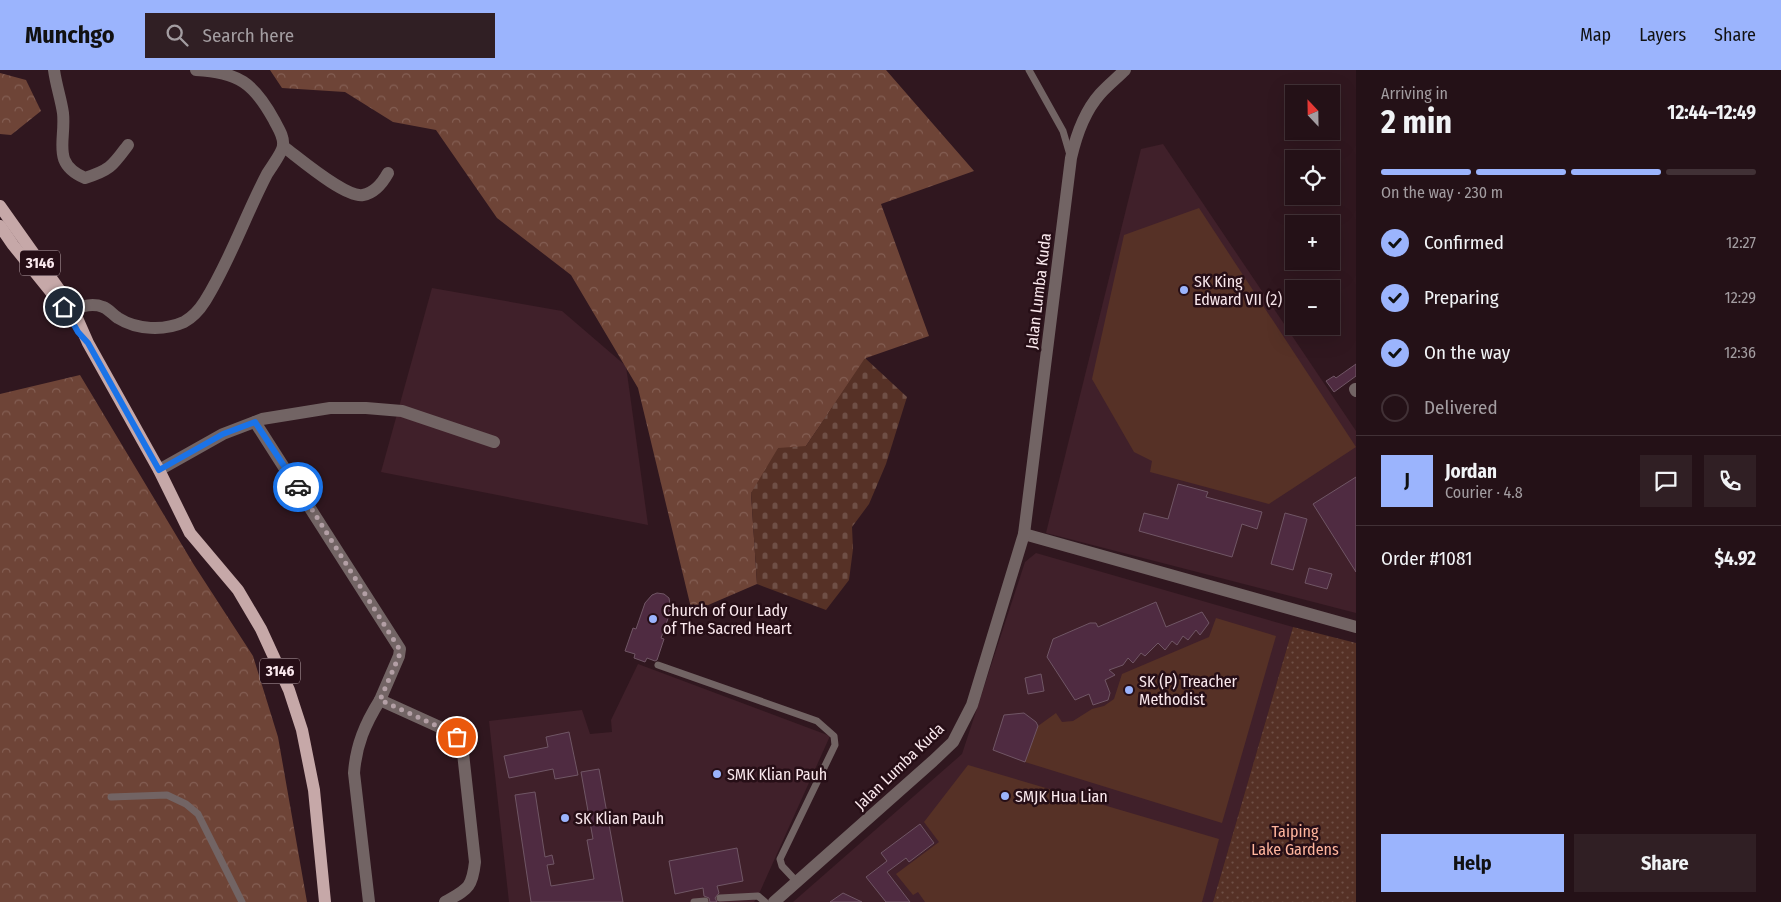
<!DOCTYPE html>
<html lang="en">
<head>
<meta charset="utf-8">
<style>
	:root { --surface:#241117; --page:#301f24; --text:#f1f3f6; --muted:#a39da1; --line:#413136; --accent:#9bb4fd }
	body { margin:0; font-family:"Fira Sans Condensed",sans-serif; background:var(--page); color:var(--text); height:100vh; display:flex; flex-direction:column; font-size:19px; white-space:nowrap }
	* { box-sizing:border-box; margin:0 }
	p { font-size:16px; color:var(--muted) }
	.icon { flex:none; width:28px; height:28px; fill:none; stroke:currentColor; stroke-width:2; stroke-linecap:round; stroke-linejoin:round }
	.map { position:relative; flex:1; overflow:hidden }
	.details { display:flex; flex-direction:column; background:var(--surface); width:425px }
	.details>* { flex:none }
	.needle { width:32px; rotate:338deg }
	.fabs { position:absolute; left:1285px; top:15px; display:grid; gap:10px }
	.fabs a { display:grid; place-items:center; width:55px; height:55px; border-radius:0px; background:var(--surface); box-shadow:0 5px 20px #0002,0 0 0 1px var(--line); font-size:25px }
	.pin { position:absolute; display:grid; place-items:center; width:42px; height:42px; color:#fff; margin:-21px; border:2px solid #fff; border-radius:50%; box-shadow:0 1px 5px #0007 }
	.courier { position:absolute; display:grid; place-items:center; width:50px; height:50px; margin:-25px; border:4px solid #1a73e8; border-radius:50%; background:#fff; color:#222; box-shadow:0 1px 6px #0007 }
	.overview em { font-style:normal; font-weight:700 }
	.overview div { display:flex; flex-direction:column-reverse }
	.overview { display:flex; align-items:center; justify-content:space-between; height:85px; padding:0 25px }
	h1 { font-size:32px; font-weight:700; line-height:38px }
	.bar { display:grid; grid-template-columns:repeat(4,1fr); gap:8px 5px; align-content:center; height:60px; padding:0 25px }
	.bar i { height:6px; border-radius:4px; background:var(--line) }
	.bar .active { background:var(--accent) }
	.bar p { grid-column:span 4 }
	.line { display:flex; align-items:center; gap:12px; padding:0 25px; border-top:1px solid var(--line) }
	.line div { flex:1 }
	.round { display:grid; place-items:center; flex:none; width:52px; height:52px; border-radius:0px; background:var(--page) }
	ol { padding:0 25px; list-style:none }
	li { display:flex; align-items:center; gap:15px; height:55px }
	li p { margin-inline-start:auto }
	li .icon { padding:5px; border-radius:50%; background:var(--accent); color:#111; stroke-width:4 }
	li:last-child { color:var(--muted) }
	li i { width:28px; height:28px; border:2px solid var(--line); border-radius:50% }
	.primary-button { display:flex; gap:10px; margin-top:auto; padding:10px 25px }
	.primary-button a { flex:1; height:58px; border-radius:0px; background:var(--accent); color:#111; font-size:20px; font-weight:700; line-height:58px; text-align:center }
	.primary-button a+a { background:var(--page); color:var(--text) }
	header { display:flex; align-items:center; gap:30px; box-sizing:border-box; height:70px; padding:0 25px; background:var(--accent); color:#111 }
	header strong { font-size:24px }
	nav { display:flex; gap:28px; margin-inline-start:auto; font-size:18px }
	.search { width:350px; height:45px; background:var(--page); display:flex; align-items:center; gap:12px; box-sizing:border-box; padding:0 18px; border-radius:0px; color:var(--muted); font-size:19px }
	main { display:flex; flex:1; min-height:0 }
	.map>svg:first-child { display:block }
</style>
</head>
<body>
<header>
<strong>Munchgo</strong>
<div class="search"><svg class="icon" aria-label="search" viewBox="0 0 24 24"><circle cx="10" cy="10" r="6"/><path d="M15 15l6 6"/></svg>Search here</div>
<nav><a>Map</a><a>Layers</a><a>Share</a></nav>
</header>
<main>
<div class="map">
<svg width="1356" height="832" viewBox="0 0 1356 832">
	<defs>
		<pattern id="forest-crowns" width="20" height="18" patternUnits="userSpaceOnUse" patternTransform="scale(1.25)"><rect width="20" height="18" fill="#6e4437"/><path d="M2 6a3 3 0 1 1 6 0M12 15a3 3 0 1 1 6 0" fill="none" stroke="#845f54"/></pattern>
		<pattern id="cemetery-stones" width="16" height="16" patternUnits="userSpaceOnUse" patternTransform="scale(1.25)"><rect width="16" height="16" fill="#563126"/><path d="M2 7V4a2 2 0 0 1 4 0v3zM10 15v-3a2 2 0 0 1 4 0v3z" fill="#6f4f46"/></pattern>
		<pattern id="park-dots" width="8" height="8" patternUnits="userSpaceOnUse" patternTransform="scale(1.25)"><rect width="8" height="8" fill="#563126"/><path d="M2 2h.1M6 6h.1" fill="none" stroke="#6f4f46" stroke-width="1.8" stroke-linecap="round"/></pattern>
	</defs>
	<rect width="100%" height="100%" fill="#30171f"/>
	<!-- built -->
	<g fill="#40202a">
		<polygon points="1163,74 1356,361 1356,543 1046,463 1141,79"/>
		<polygon points="432,218 562,241 626,296 648,455 381,402"/>
		<polygon points="1036,483 1293,557 1213,832 793,832 962,684 1025,492"/>
		<polygon points="638,594 830,666 758,826 754,832 509,832 489,651 582,640 590,664 612,662 611,650"/>
	</g>
	<!-- forest -->
	<g fill="url(#forest-crowns)">
		<polygon points="270,0 886,0 974,101 881,134 929,266 866,288 806,376 751,423 757,514 692,542 638,318 571,205 497,148 436,60 393,52 345,22 282,18"/>
		<polygon points="0,3 26,10 41,41 11,65 0,64"/>
		<polygon points="80,305 194,495 253,586 278,667 307,832 0,832 0,324"/>
	</g>
	<!-- cemetery -->
	<polygon fill="url(#cemetery-stones)" points="865,288 907,327 886,394 869,434 852,457 853,479 849,510 826,540 757,514 751,423 778,378 806,376"/>
	<!-- park -->
	<polygon fill="url(#park-dots)" points="1293,557 1356,573 1356,832 1213,832"/>
	<!-- pitch -->
	<g fill="#563126">
		<polygon points="1199,138 1356,377 1269,434 1150,402 1152,391 1134,382 1092,309 1124,165"/>
		<polygon points="1216,548 1276,566 1222,753 1025,692 1038,656 1056,643 1062,652 1073,651 1092,639 1104,636 1114,629 1122,604 1209,567"/>
		<polygon points="968,695 1219,769 1202,832 925,832 918,822 913,825 896,804 939,772 924,752"/>
	</g>
	<!-- building -->
	<g fill="#4f2b41" stroke="#705665">
		<polygon points="1356,294 1356,306 1334,322 1326,311 1334,306 1336,308"/>
		<polygon points="1356,407 1356,502 1313,434"/>
		<polygon points="1178,414 1208,422 1206,427 1262,442 1257,459 1242,454 1232,487 1139,461 1144,443 1168,449"/>
		<polygon points="1285,443 1307,449 1293,500 1271,494"/>
		<polygon points="1309,498 1332,504 1327,519 1305,513"/>
		<polygon points="657,523 664,524 669,528 671,540 661,568 664,569 657,590 655,591 647,588 645,592 634,588 635,584 625,581 633,558 636,559 645,533 652,525"/>
		<polygon points="1156,532 1166,557 1202,542 1209,553 1200,565 1196,560 1188,570 1183,566 1177,575 1172,571 1165,580 1158,573 1145,586 1141,583 1133,593 1128,588 1123,595 1109,600 1115,605 1105,610 1110,623 1108,630 1093,635 1089,624 1075,630 1047,587 1053,569 1090,553 1096,553 1098,557"/>
		<polygon points="1041,604 1044,621 1028,624 1025,608"/>
		<polygon points="1024,643 1036,652 1038,656 1025,692 993,680 1004,645"/>
		<polygon points="569,662 578,705 555,709 553,699 509,708 504,686 548,677 546,667"/>
		<polygon points="599,699 623,832 531,832 515,725 535,722 545,787 552,785 554,794 547,795 551,816 594,809 587,770 593,769 581,702"/>
		<polygon points="920,754 934,773 909,792 906,788 887,802 910,832 886,832 866,807 887,791 881,783"/>
		<polygon points="737,778 743,811 717,816 719,823 715,828 717,832 710,832 709,828 704,826 703,818 675,824 669,791"/>
		<polygon points="843,823 862,832 830,832"/>
	</g>
	<g fill="none" stroke-linecap="round" stroke-linejoin="round">
		<!-- service -->
		<g stroke="#726464" stroke-width="7">
			<polyline points="1029,0 1063,61 1070,85"/>
			<polyline points="658,595 817,651 834,666 835,675 780,789 782,796 797,812"/>
			<polyline points="111,727 167,725 186,734 198,744 242,832"/>
			<polyline points="720,828 758,826 765,832"/>
			<polyline points="694,832 705,831"/>
		</g>
		<!-- minor -->
		<g stroke="#726464" stroke-width="12">
			<path d="M54 0C56 15 61 29 63 43 66 72 51 93 85 108 111 100 113 95 128 75"/>
			<path d="M284 77C299 88 345 128 363 125 375 123 383 112 388 103"/>
			<path d="M73 239C83 236 93 233 103 237 109 239 113 245 118 248 137 260 164 261 184 252 193 247 200 239 205 231 230 191 245 146 267 104 271 97 283 82 283 75 284 66 278 58 274 50 254 13 238 2 196 0"/>
			<polyline points="1355,319 1356,321"/>
			<path d="M255 352 400 579 399 586 380 630 444 659 457 667 462 674 475 792C472 819 467 819 445 832"/>
			<polyline points="159,400 223,364 262,349 330,338 366,338 402,341 494,372"/>
			<polyline points="1024,464 1356,557"/>
			<path d="M369 832 354 703C356 675 365 654 380 630"/>
			<path d="M774 832 933 691 953 672 972 635 1024 464 1071 88C1076 66 1084 42 1100 24 1107 16 1117 8 1125 0"/>
		</g>
		<!-- primary -->
		<g stroke="#c6a8a8" stroke-width="12">
			<polyline points="0,136 73,239 88,273 159,400 190,463 238,520 261,559 289,620 302,660 314,720 325,832"/>
			<polyline points="0,156 13,175 55,227"/>
		</g>
	</g>
	<g fill="none" stroke-linecap="round" stroke-linejoin="round">
		<!-- done -->
		<polyline stroke="#b39fa5" stroke-width="5" stroke-dasharray="0 9" points="298,417 400,580 399,586 380,630 444,659 457,667"/>
		<!-- route -->
		<polyline stroke="#1a73e8" stroke-width="6" points="64,237 78,262 88,273 159,400 223,364 255,352 298,417"/>
	</g>
	<!-- markers -->
	<g fill="#9bb4fd" stroke="#260e16" stroke-width="2">
		<circle cx="1184" cy="220" r="5"/>
		<circle cx="653" cy="549" r="5"/>
		<circle cx="1129" cy="620" r="5"/>
		<circle cx="717" cy="704" r="5"/>
		<circle cx="1005" cy="726" r="5"/>
		<circle cx="565" cy="748" r="5"/>
	</g>
	<g text-anchor="middle" stroke-width="5" stroke-linejoin="round" paint-order="stroke">
		<!-- shield labels -->
		<g fill="#260e16" stroke="#baa7ac" stroke-width="1">
			<rect x="20" y="180.5" width="40" height="25" rx="4"/>
			<rect x="260" y="588.5" width="40" height="25" rx="4"/>
		</g>
		<g font-size="15" font-weight="bold" fill="#fae8ed">
			<text x="40" y="198">3146</text>
			<text x="280" y="606">3146</text>
		</g>
		<!-- poi labels -->
		<g font-size="16" fill="#fae8ed" stroke="#260e16" text-anchor="start">
			<text x="1194" y="217">SK King<tspan x="1194" dy="18">Edward VII (2)</tspan></text>
			<text x="663" y="546">Church of Our Lady<tspan x="663" dy="18">of The Sacred Heart</tspan></text>
			<text x="1139" y="617">SK (P) Treacher<tspan x="1139" dy="18">Methodist</tspan></text>
			<text x="727" y="710">SMK Klian Pauh</text>
			<text x="1015" y="732">SMJK Hua Lian</text>
			<text x="575" y="754">SK Klian Pauh</text>
		</g>
		<!-- street labels -->
		<g font-size="16" fill="#fae8ed" stroke="#260e16">
			<text transform="translate(1038 221) rotate(-83)" y="6">Jalan Lumba Kuda</text>
			<text transform="translate(899 696) rotate(-44)" y="6">Jalan Lumba Kuda</text>
		</g>
		<!-- park labels -->
		<g font-size="16" fill="#ffb59d" stroke="#260e16">
			<text x="1295" y="767">Taiping<tspan x="1295" dy="18">Lake Gardens</tspan></text>
		</g>
	</g>
</svg>
<div class="fabs">
<a><svg class="needle" viewBox="-14 -14 28 28"><path d="M0-13l5 13h-10z" fill="#e53935"/><path d="M0 13l5-13h-10z" fill="#a39da1"/></svg></a>
<a><svg class="icon" aria-label="locate" viewBox="0 0 24 24"><circle cx="12" cy="12" r="6"/><path d="M12 2v4M12 18v4M2 12h4M18 12h4"/></svg></a>
<a>+</a>
<a>−</a>
</div>
<div class="pin" style="left:457px;top:667px;background:#ea580c"><svg class="icon" aria-label="bag" viewBox="0 0 24 24"><path d="M5 8h14l-1 12H6zM9 8a3 3 0 0 1 6 0"/></svg></div>
<div class="pin" style="left:64px;top:237px;background:#1f2937"><svg class="icon" aria-label="home" viewBox="0 0 24 24"><path d="M3 11l9-7 9 7M6 9v11h12V9"/></svg></div>
<div class="courier" style="left:298px;top:417px"><svg class="icon" aria-label="car" viewBox="0 0 24 24"><path d="M5 17H2v-5l4-1 3-4h7l3 4 3 1v5h-3M9 17h6M6 11h13"/><circle cx="7" cy="17" r="2"/><circle cx="17" cy="17" r="2"/></svg></div>
</div>
<section class="details">
<div class="overview"><div><h1>2 min</h1><p>Arriving in</p></div><em>12:44–12:49</em></div>
<div class="bar"><i class="active"></i><i class="active"></i><i class="active"></i><i></i><p>On the way · 230 m</p></div>
<ol>
<li><svg class="icon" aria-label="check" viewBox="0 0 24 24"><path d="M5 12l5 5 9-10"/></svg>Confirmed<p>12:27</p></li>
<li><svg class="icon" aria-label="check" viewBox="0 0 24 24"><path d="M5 12l5 5 9-10"/></svg>Preparing<p>12:29</p></li>
<li><svg class="icon" aria-label="check" viewBox="0 0 24 24"><path d="M5 12l5 5 9-10"/></svg>On the way<p>12:36</p></li>
<li><i></i>Delivered</li>
</ol>
<div class="line" style="height:90px"><b class="round" style="background:var(--accent);color:#111">J</b><div><b>Jordan</b><p>Courier · 4.8</p></div><a class="round"><svg class="icon" aria-label="chat" viewBox="0 0 24 24"><path d="M4 5h16v11H9l-5 4z"/></svg></a><a class="round"><svg class="icon" aria-label="phone" viewBox="0 0 24 24"><path d="M5 4h4l2 5-3 2q2 4 5 5l2-3 5 2v4C11 20 4 13 5 4z"/></svg></a></div>
<div class="line" style="height:65px"><div>Order #1081</div><b>$4.92</b></div>
<div class="primary-button"><a>Help</a><a>Share</a></div>
</section>
</main>
</body>
</html>
